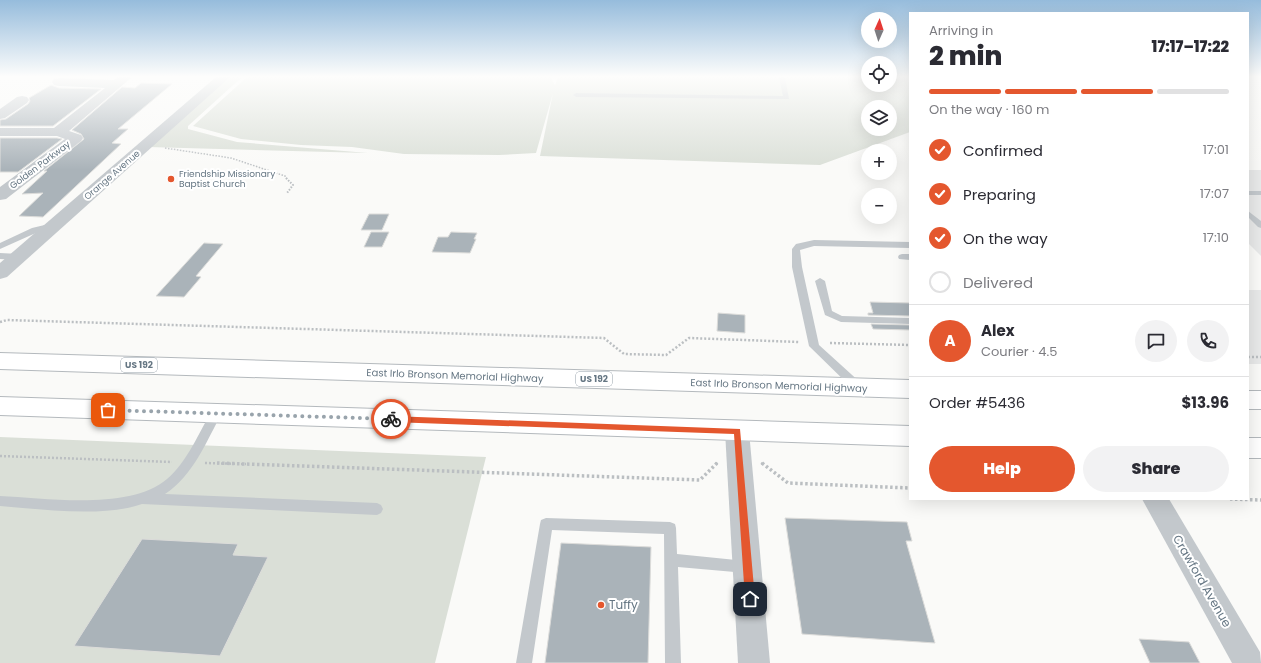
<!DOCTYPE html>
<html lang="en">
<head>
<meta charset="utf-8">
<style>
	:root { --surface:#fff; --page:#f2f2f3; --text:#2b2b33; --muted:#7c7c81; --line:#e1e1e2; --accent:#e4572e }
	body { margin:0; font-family:Poppins,sans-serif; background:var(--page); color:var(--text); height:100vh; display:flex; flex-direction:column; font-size:15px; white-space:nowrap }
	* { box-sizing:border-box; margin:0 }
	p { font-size:13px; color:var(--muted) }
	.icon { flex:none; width:22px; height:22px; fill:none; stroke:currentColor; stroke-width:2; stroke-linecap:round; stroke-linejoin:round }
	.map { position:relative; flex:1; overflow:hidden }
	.side { position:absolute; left:909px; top:12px; width:340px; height:488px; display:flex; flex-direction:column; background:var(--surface); border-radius:0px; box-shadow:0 4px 16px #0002 }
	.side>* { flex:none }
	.needle { width:26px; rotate:3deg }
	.buttons { position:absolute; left:861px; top:12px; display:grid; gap:8px }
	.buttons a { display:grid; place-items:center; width:36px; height:36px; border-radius:50%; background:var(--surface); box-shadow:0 4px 16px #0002; font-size:20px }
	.pin { position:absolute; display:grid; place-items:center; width:34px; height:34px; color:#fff; margin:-17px; border-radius:8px; box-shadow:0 2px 6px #0006 }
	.courier { position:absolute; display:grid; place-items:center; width:40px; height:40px; margin:-20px; border:3px solid #e4572e; border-radius:50%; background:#fff; color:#222; box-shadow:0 1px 5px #0007 }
	.head em { font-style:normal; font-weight:800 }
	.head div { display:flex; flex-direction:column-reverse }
	.head { display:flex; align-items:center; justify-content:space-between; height:68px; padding:0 20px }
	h1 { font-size:26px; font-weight:800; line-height:30px }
	.bar { display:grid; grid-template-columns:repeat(4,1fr); gap:6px 4px; align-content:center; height:48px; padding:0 20px }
	.bar i { height:5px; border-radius:3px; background:var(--line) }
	.bar .on { background:var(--accent) }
	.bar p { grid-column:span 4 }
	.line { display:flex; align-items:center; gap:10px; padding:0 20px; border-top:1px solid var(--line) }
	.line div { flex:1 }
	.round { display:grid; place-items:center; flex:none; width:42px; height:42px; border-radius:21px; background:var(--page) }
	ol { padding:0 20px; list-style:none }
	li { display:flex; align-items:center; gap:12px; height:44px }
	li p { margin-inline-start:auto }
	li .icon { padding:4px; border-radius:50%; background:var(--accent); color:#fff; stroke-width:4 }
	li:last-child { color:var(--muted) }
	li i { width:22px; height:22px; border:2px solid var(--line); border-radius:50% }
	.cta { display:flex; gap:8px; margin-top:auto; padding:8px 20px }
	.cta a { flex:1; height:46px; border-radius:24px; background:var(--accent); color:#fff; font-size:16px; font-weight:800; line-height:46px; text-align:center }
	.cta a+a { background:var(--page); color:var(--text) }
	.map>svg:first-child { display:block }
</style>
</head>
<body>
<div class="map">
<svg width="1261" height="663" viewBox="0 0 1261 663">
	<rect width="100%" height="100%" fill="#fafaf8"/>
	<!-- built -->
	<g fill="#e8e9e9">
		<polygon points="1248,170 1261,170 1261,256 1248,243"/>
		<rect x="1248" y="290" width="13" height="74"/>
	</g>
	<!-- green -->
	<g fill="#dadfd7" fill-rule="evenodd">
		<polygon points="228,77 242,77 188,126 188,129 237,142 368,153 148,147"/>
		<path d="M247 77H550L555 85 558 77H868V85H890V77H906L910 84V132L820 165 540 156 553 93 536 153 499 155 404 154 352 147 301 145 241 139 193 126ZM868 107H890V129H868Z"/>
		<polygon points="0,437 486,457 435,663 0,663"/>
	</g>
	<!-- building -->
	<g fill="#aab3b9" stroke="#dcdcda">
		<polygon points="141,83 172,84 118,129 128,129 112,143 121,144 43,217 19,216 43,193 22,194 47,171 44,171 84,139 81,134 72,130 122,87 135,88"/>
		<polygon points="51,85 59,88 101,89 53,126 0,126 0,120 6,119 28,104 30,101 29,98"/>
		<polygon points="0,138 57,138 62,139 18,172 0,172"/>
		<polygon points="369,214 389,214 382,230 361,230"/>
		<polygon points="371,232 389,232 382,247 364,247"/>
		<polygon points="451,232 477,233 474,239 476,239 470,253 432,252 438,237 448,237"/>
		<polygon points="204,243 223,244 196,276 201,277 184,297 156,296"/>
		<polygon points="870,302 910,303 910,316 868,315 868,313 873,313"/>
		<polygon points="718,313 745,315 745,333 717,331"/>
		<polygon points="871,324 910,325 910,330 873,329"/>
		<polygon points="785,518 907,522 912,541 906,541 935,643 802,634"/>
		<polygon points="142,539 238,544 233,555 268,557 220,656 74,646"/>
		<polygon points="561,543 651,547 648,663 545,663"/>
		<polygon points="1139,639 1189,642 1200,663 1150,663"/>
	</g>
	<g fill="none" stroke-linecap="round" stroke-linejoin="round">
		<!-- trunk casing -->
		<g stroke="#b4b9bd" stroke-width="2">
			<g id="trunk">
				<polygon points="0,353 910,380 910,398 0,369"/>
				<rect x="1248" y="391" width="13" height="18"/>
				<polygon points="0,397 910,426 910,446 0,415"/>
				<rect x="1248" y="438" width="13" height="20"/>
			</g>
		</g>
		<!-- path-far3 -->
		<polyline stroke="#bbbfc2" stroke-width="1.5" stroke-dasharray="1.5 1.5" stroke-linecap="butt" points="165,148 231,158 285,176 287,179"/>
		<!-- path-far2 -->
		<polyline stroke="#bbbfc2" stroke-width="2" stroke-dasharray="1.5 1.5" stroke-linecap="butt" points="286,178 293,185 287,193"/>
		<!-- path-far1 -->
		<g stroke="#bbbfc2" stroke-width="2.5" stroke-dasharray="2 2" stroke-linecap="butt">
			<polyline points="0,322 7,320 604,338 624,354 666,355 689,338 799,342"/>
			<polyline points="830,343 910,345"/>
			<polyline points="1248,357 1261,357"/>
			<polyline points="0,456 172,462"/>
			<polyline points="205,463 246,464"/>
			<polyline points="761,463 763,464"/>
			<polyline points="716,464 718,462"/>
		</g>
		<!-- path -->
		<g stroke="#bbbfc2" stroke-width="3.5" stroke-dasharray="2.5 2.5" stroke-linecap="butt">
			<polyline points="217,463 700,480 717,463"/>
			<polyline points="762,463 788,483 910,488"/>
			<polyline points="1230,499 1261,500"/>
		</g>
		<!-- service -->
		<g fill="#c3c8cc" fill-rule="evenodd">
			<polygon points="779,77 785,77 789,99 576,97 573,95 576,93 783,96"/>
			<rect x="1248" y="191" width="13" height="4"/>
			<polygon points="1248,211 1261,221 1261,228 1258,227 1248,217"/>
			<polygon points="53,223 56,224 57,226 56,228 38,232 0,249 0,243 32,228"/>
			<polygon points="814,240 910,242 910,248 814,246 800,250 802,267 819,345 862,384 863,387 862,390 854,390 809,346 792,267 792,249 796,244"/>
			<polygon points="0,253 19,254 23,257 19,260 0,259"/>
			<polygon points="902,254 910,254 910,260 899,259 898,257 899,255"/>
			<polygon points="820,278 825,281 832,311 842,316 910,318 910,324 841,322 825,315 815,281"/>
			<path d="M216 409 220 410 222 413C206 442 193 476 165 494L377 503 381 505 383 509 381 513 377 515 142 504C101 518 42 509 0 506V496C46 498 130 511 167 479 186 464 200 431 212 410Z"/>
			<polygon points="546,518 670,522 675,524 676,528 677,554 746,561 751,563 753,567 751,571 746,573 678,567 681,663 665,663 664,534 552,530 532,663 516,663 540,524 541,520"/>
		</g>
		<!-- minor -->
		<g fill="#c3c8cc" fill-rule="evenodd">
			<polygon points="118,77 132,77 69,131 81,135 83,138 81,141 6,199 0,200 0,187 65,139 57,136 0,136 0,128 54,128 105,88 59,86 54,85 52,82 54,79 59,78 114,80"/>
			<polygon points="216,77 230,77 7,277 0,279 0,263"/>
			<polygon points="22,96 27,97 29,100 27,103 5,118 0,119 0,109 17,97"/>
			<polygon points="737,421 746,424 749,431 770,663 738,663 725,431 728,424"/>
			<polygon points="1142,499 1169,499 1260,652 1261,663 1232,663"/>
		</g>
		<!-- trunk -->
		<use href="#trunk" fill="#fff" fill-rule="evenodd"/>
	</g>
	<!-- sky -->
	<linearGradient id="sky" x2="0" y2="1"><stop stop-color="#96bcdc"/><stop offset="0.45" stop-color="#fdfdfc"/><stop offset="1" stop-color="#fdfdfc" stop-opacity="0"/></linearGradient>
	<rect width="1261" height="170" fill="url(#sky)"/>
	<!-- route -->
	<polygon fill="#e4572e" points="391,416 740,429 755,599 753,603 750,604 747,603 745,599 734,434 391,422 387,419"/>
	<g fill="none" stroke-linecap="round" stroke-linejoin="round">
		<!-- done -->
		<polyline stroke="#99a4ac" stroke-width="4" stroke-dasharray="0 7.2" points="108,410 391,419"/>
	</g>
	<!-- markers -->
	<g fill="#e4572e" stroke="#fff" stroke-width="1.5">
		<circle cx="171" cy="179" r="4"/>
		<circle cx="601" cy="605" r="4"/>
	</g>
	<g text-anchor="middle" stroke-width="4" stroke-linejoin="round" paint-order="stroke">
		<!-- far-street labels -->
		<g font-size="9" fill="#657683" stroke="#fff">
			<text transform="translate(40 165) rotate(-37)" y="3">Golden Parkway</text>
			<text transform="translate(112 175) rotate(-41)" y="3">Orange Avenue</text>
		</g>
		<!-- far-poi labels -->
		<g font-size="9" fill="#657683" stroke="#fff" text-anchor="start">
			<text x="179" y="177">Friendship Missionary<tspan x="179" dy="10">Baptist Church</tspan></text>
		</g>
		<!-- shield labels -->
		<g fill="#fff" stroke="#939fa8" stroke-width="1">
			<rect x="121" y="358" width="36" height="14" rx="3"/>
			<rect x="576" y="372" width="36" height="14" rx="3"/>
		</g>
		<g font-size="9" font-weight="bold" fill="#657683">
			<text x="139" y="368">US 192</text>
			<text x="594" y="382">US 192</text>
		</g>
		<!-- street labels -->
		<g font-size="10" fill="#657683" stroke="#fff">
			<text transform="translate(455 375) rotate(2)" y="4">East Irlo Bronson Memorial Highway</text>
			<text transform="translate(779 385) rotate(2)" y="4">East Irlo Bronson Memorial Highway</text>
		</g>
		<!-- near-street labels -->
		<g font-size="12" fill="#657683" stroke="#fff">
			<text transform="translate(1202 581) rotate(60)" y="4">Crawford Avenue</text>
		</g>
		<!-- near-poi labels -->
		<g font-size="12" fill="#657683" stroke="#fff" text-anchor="start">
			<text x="609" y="609">Tuffy</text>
		</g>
	</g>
</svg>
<div class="buttons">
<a><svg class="needle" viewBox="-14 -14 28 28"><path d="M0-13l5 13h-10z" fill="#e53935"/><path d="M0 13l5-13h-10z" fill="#7c7c81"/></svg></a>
<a><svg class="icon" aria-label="locate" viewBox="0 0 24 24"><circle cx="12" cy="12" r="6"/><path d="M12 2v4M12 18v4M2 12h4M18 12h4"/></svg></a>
<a><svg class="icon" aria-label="layers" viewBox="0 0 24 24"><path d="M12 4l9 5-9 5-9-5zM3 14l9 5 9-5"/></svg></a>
<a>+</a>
<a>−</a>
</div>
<div class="pin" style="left:108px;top:410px;background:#ea580c"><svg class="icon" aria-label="bag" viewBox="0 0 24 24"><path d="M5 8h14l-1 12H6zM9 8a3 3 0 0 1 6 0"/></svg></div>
<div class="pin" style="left:750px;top:599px;background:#1f2937"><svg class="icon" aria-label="home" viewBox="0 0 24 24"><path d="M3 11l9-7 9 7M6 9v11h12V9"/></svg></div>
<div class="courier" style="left:391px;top:419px"><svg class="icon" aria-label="bike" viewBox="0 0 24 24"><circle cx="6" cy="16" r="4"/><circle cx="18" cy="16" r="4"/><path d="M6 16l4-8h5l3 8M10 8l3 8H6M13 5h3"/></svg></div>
<section class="side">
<div class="head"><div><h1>2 min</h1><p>Arriving in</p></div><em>17:17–17:22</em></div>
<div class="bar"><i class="on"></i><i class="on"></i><i class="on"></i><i></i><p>On the way · 160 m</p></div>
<ol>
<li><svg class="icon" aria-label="check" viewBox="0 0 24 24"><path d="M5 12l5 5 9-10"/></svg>Confirmed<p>17:01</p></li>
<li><svg class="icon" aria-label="check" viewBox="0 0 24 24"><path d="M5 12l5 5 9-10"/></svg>Preparing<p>17:07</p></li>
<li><svg class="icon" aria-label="check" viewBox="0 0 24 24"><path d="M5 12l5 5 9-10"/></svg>On the way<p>17:10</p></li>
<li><i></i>Delivered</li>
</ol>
<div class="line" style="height:72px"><b class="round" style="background:var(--accent);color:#fff">A</b><div><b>Alex</b><p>Courier · 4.5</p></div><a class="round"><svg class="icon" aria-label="chat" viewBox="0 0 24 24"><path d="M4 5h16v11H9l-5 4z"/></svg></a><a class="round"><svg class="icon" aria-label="phone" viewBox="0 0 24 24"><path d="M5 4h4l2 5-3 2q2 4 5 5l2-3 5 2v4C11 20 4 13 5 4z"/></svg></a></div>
<div class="line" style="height:52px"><div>Order #5436</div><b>$13.96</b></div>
<div class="cta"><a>Help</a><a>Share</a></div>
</section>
</div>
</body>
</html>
